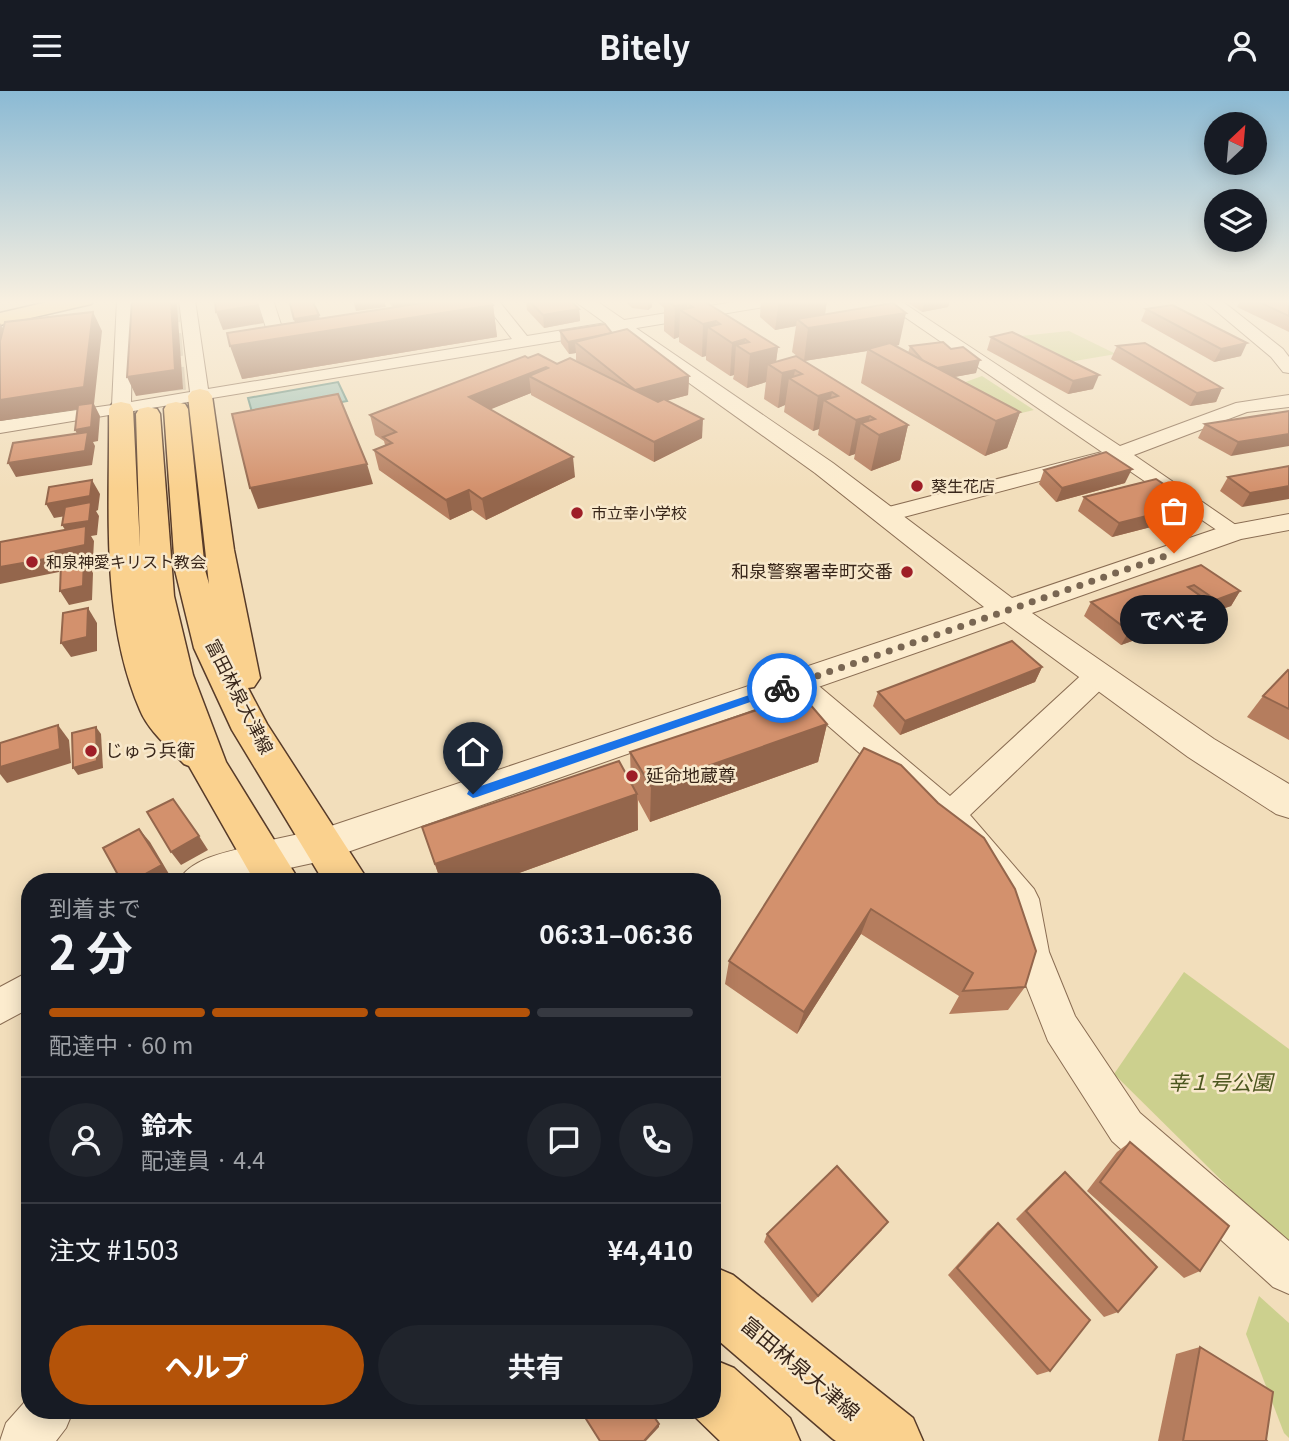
<!DOCTYPE html>
<html lang="ja">
<head>
<meta charset="utf-8">
<style>
	:root { --surface:#171b24; --page:#20242c; --text:#f1f3f6; --muted:#9ea1a6; --line:#363941; --accent:#b45309 }
	body { margin:0; font-family:Georgia,"Noto Sans JP",serif; background:var(--page); color:var(--text); height:100vh; display:flex; flex-direction:column; font-size:26px; white-space:nowrap }
	* { box-sizing:border-box; margin:0 }
	p { font-size:23px; color:var(--muted) }
	.icon { flex:none; width:38px; height:38px; fill:none; stroke:currentColor; stroke-width:2; stroke-linecap:round; stroke-linejoin:round }
	.map { position:relative; flex:1; overflow:hidden }
	.panel { position:absolute; left:21px; top:782px; width:700px; height:546px; display:flex; flex-direction:column; background:var(--surface); border-radius:28px; box-shadow:0 4px 18px #0003 }
	.panel>* { flex:none }
	.needle { width:46px; rotate:26deg }
	.controls { position:absolute; left:1204px; top:21px; display:grid; gap:14px }
	.controls a { display:grid; place-items:center; width:63px; height:63px; border-radius:50%; background:var(--surface); box-shadow:0 4px 18px #0003; font-size:35px }
	.pin { position:absolute; display:grid; place-items:center; width:60px; height:60px; color:#fff; margin:-72px -30px; border-radius:50% 50% 50% 0; rotate:-45deg; box-shadow:0 0 7px #0007 }
	.pin .icon { rotate:45deg }
	.courier { position:absolute; display:grid; place-items:center; width:70px; height:70px; margin:-35px; border:5px solid #1a73e8; border-radius:50%; background:#fff; color:#222; box-shadow:0 2px 9px #0007 }
	.bubble { position:absolute; height:49px; border-radius:24px; background:var(--surface); box-shadow:0 4px 18px #0003; font-size:23px; font-weight:700; line-height:49px; text-align:center }
	.overview em { font-style:normal; font-weight:700 }
	.overview div { display:flex; flex-direction:column-reverse }
	.overview { display:flex; align-items:center; justify-content:space-between; height:119px; padding:0 28px }
	h1 { font-size:46px; font-weight:700; line-height:52px }
	.bar { display:grid; grid-template-columns:repeat(4,1fr); gap:10px 7px; align-content:center; height:84px; padding:0 28px }
	.bar i { height:9px; border-radius:5px; background:var(--line) }
	.bar .on { background:var(--accent) }
	.bar p { grid-column:span 4 }
	.line { display:flex; align-items:center; gap:18px; padding:0 28px; border-top:2px solid var(--line) }
	.line div { flex:1 }
	.round { display:grid; place-items:center; flex:none; width:74px; height:74px; border-radius:37px; background:var(--page) }
	.cta { display:flex; gap:14px; margin-top:auto; padding:14px 28px }
	.cta a { flex:1; height:80px; border-radius:42px; background:var(--accent); color:#fff; font-size:28px; font-weight:700; line-height:80px; text-align:center }
	.cta a+a { background:var(--page); color:var(--text) }
	header { display:flex; justify-content:space-between; align-items:center; height:91px; padding:0 28px; background:var(--surface); font-size:32px; font-weight:700 }
	.map>svg:first-child { display:block }
</style>
</head>
<body>
<header><svg class="icon" aria-label="menu" viewBox="0 0 24 24"><path d="M4 6h16M4 12h16M4 18h16"/></svg>Bitely<svg class="icon" aria-label="person" viewBox="0 0 24 24"><circle cx="12" cy="8" r="4"/><path d="M4 21q1-7 8-7t8 7"/></svg></header>
<div class="map">
<svg width="1289" height="1350" viewBox="0 0 1289 1350">
	<rect width="100%" height="100%" fill="#f2debb"/>
	<!-- green -->
	<g fill="#ccd08e">
		<polygon points="1069,240 1116,263 1063,272 1012,246"/>
		<polygon points="982,285 1034,319 991,329 941,300"/>
		<polygon points="1184,881 1289,958 1289,1156 1114,983"/>
		<polygon points="1259,1205 1289,1232 1289,1347 1284,1342 1246,1243"/>
	</g>
	<!-- water -->
	<polygon fill="#a0c2b6" stroke="#669083" stroke-width="2" points="338,291 347,310 254,328 248,307"/>
	<g fill="none" stroke-linecap="round" stroke-linejoin="round">
		<!-- primary-tunnel -->
		<polyline stroke="#cdb99b" stroke-width="23" stroke-dasharray="23 11" stroke-linecap="butt" points="167,209 176,318"/>
		<!-- minor casing -->
		<g stroke="#8a6d53" stroke-width="2">
			<g id="minor">
				<polygon points="117,209 133,209 131,311 190,301 179,209 195,209 208,298 512,248 482,209 498,209 527,245 746,209 784,209 776,214 0,342 0,330 112,314"/>
				<polygon points="257,209 273,209 286,249 284,253 272,253 270,249"/>
				<polygon points="880,209 899,209 1120,355 1236,312 1289,304 1289,316 1247,321 1134,364 1246,441 1243,446 1227,446 1115,370 885,431 877,429 874,424 877,419 1102,361"/>
				<polygon points="1203,209 1221,209 1283,258 1289,266 1289,282 1283,281 1271,266"/>
				<polygon points="1099,575 1109,577 1112,584 1109,591 970,724 1034,798 1039,808 1049,861 1075,925 1140,1022 1289,1150 1289,1203 1273,1196 1112,1050 1048,950 1013,861 1006,813 940,732 787,599 783,592 787,585 797,583 807,585 950,705 1089,577"/>
				<path d="M262 753 273 757 278 766 273 775 226 791H178C191 765 236 759 262 753Z"/>
				<polygon points="30,880 30,917 0,933 0,896"/>
				<polygon points="30,1305 30,1320 73,1320 66,1337 56,1350 0,1350 6,1332"/>
			</g>
		</g>
		<!-- tertiary casing -->
		<g stroke="#8a6d53" stroke-width="2">
			<polygon id="tertiary" points="573,209 595,209 833,372 1012,507 1225,435 1289,423 1289,439 1241,448 1032,522 1214,648 1289,693 1289,727 1276,723 1188,666 1004,531 322,770 262,783 248,778 242,766 248,754 322,738 984,516 815,382"/>
		</g>
		<!-- primary casing -->
		<g stroke="#573b29" stroke-width="3">
			<g id="primary">
				<polygon points="56,209 94,209 91,213 0,234 0,222"/>
				<polygon points="200,298 208,300 212,305 234,459 260,587 254,596 248,597 267,633 369,791 324,791 232,639 194,557 175,479 164,318 167,313 176,311 185,313 188,318 205,479 209,493 188,305 192,300"/>
				<path d="M121 311 130 313 133 318 140 456 136 323 139 318 148 316 157 318 160 323 174 505 193 584 226 671 300 791H255L189 675 184 673C169 657 148 639 140 619 100 526 110 418 109 318L112 313Z"/>
				<polygon points="712,1175 733,1184 913,1327 923,1350 836,1350 833,1348 712,1244"/>
				<polygon points="712,1268 734,1277 790,1327 800,1350 720,1350 689,1320 712,1320"/>
			</g>
		</g>
		<!-- minor -->
		<use href="#minor" fill="#fcecce" fill-rule="evenodd"/>
		<!-- tertiary -->
		<use href="#tertiary" fill="#fcecce" fill-rule="evenodd"/>
		<!-- primary -->
		<use href="#primary" fill="#fad18e" fill-rule="evenodd"/>
	</g>
	<!-- wall -->
	<g fill="#b57d5e">
		<polygon points="289,209 313,209 312,209 320,228 393,217 387,209 415,209 416,213 493,214 497,246 242,288 295,232"/>
		<polygon points="526,209 570,209 579,218 580,230 544,237 527,219"/>
		<polygon points="624,209 652,209 652,216 648,219 632,217"/>
		<polygon points="655,209 714,209 705,211 778,256 776,271 803,270 792,261 796,235 775,239 760,226 761,209 827,209 825,223 899,254 895,255 908,262 910,255 976,282 954,286 1020,321 1007,357 985,365 861,292 867,260 804,270 908,334 900,369 871,380 854,368 855,363 849,365 818,344 819,338 813,340 784,321 785,314 778,317 764,308 766,291 747,297 733,288 734,284 730,285 706,269 706,265 702,266 679,251 679,246 674,248 664,240 664,217"/>
		<polygon points="904,209 950,209 948,216 922,221"/>
		<polygon points="1240,209 1284,209 1289,211 1289,241 1237,216"/>
		<polygon points="1146,218 1241,265 1214,271 1141,230"/>
		<polygon points="560,240 612,242 689,285 688,304 666,310 702,347 654,371 531,304 531,302 490,318 575,386 486,429 472,419 450,429 379,379 374,359 385,354 384,350 375,344 370,324 528,267 557,273 580,272 576,269 576,262 569,263 561,252"/>
		<polygon points="991,246 1093,298 1068,303 987,259"/>
		<polygon points="1117,255 1222,297 1216,311 1190,315 1111,268"/>
		<polygon points="1289,320 1231,365 1198,347 1205,333"/>
		<polygon points="1289,375 1242,416 1220,400 1228,386"/>
		<polygon points="1044,379 1125,392 1056,411 1039,393"/>
		<polygon points="1084,406 1194,413 1186,427 1112,446 1078,420"/>
		<polygon points="1201,474 1240,500 1231,515 1207,523 1204,521 1200,526 1153,543 1149,540 1146,545 1121,554 1084,525 1091,511"/>
		<polygon points="1042,576 1035,591 900,644 873,615 878,601"/>
		<polygon points="1289,580 1289,649 1247,626 1263,605"/>
		<polygon points="827,633 818,671 650,731 638,709 638,739 494,791 441,791 422,736 631,691 630,661"/>
		<polygon points="864,657 1025,896 1008,919 949,923 959,905 861,843 797,943 725,893 729,870"/>
		<polygon points="1130,1051 1200,1180 1184,1187 1087,1100 1117,1061"/>
		<polygon points="1065,1081 1118,1221 1104,1226 1016,1128 1054,1090"/>
		<polygon points="998,1132 1050,1280 1037,1284 948,1184 988,1140"/>
		<polygon points="882,1139 812,1212 764,1151 767,1143"/>
		<polygon points="1200,1256 1267,1350 1158,1350 1176,1263"/>
	</g>
	<!-- shaded-wall -->
	<g fill="#94664c">
		<polygon points="171,209 175,209 177,214 183,298 136,305 127,286"/>
		<polygon points="257,209 264,232 223,239 216,221"/>
		<polygon points="353,209 384,209 386,216 356,220"/>
		<polygon points="409,209 415,209 416,214 394,218 392,212"/>
		<polygon points="648,209 652,209 652,216 648,219"/>
		<polygon points="779,209 827,209 824,230 797,228 796,235 775,239"/>
		<polygon points="925,209 950,209 948,216 922,221"/>
		<polygon points="1109,209 1125,209 1108,212"/>
		<polygon points="687,212 687,223 680,219 679,246 674,248 675,215"/>
		<polygon points="493,214 497,246 242,288 230,255"/>
		<polygon points="579,218 580,230 544,237 543,224"/>
		<polygon points="93,221 102,240 94,313 100,325 98,350 93,351 95,355 92,374 16,386 8,372 82,352 75,339 93,316 0,330 0,309"/>
		<polygon points="906,222 899,254 869,259 868,258 867,260 804,270 808,237"/>
		<polygon points="319,224 320,230 296,234 294,228"/>
		<polygon points="716,230 715,241 708,236 706,265 702,266 703,233"/>
		<polygon points="0,232 9,248 0,275"/>
		<polygon points="614,243 575,251 576,262 569,263 568,251"/>
		<polygon points="745,248 744,259 736,254 734,284 730,285 732,252"/>
		<polygon points="1247,252 1241,265 1214,271 1221,258"/>
		<polygon points="778,256 775,278 768,273 766,291 747,297 750,263"/>
		<polygon points="980,269 976,282 928,291 931,278"/>
		<polygon points="546,276 547,294 529,285 531,302 472,326 469,306"/>
		<polygon points="795,279 793,290 789,287 785,314 778,317 782,282"/>
		<polygon points="1099,284 1093,298 1068,303 1073,290"/>
		<polygon points="689,285 688,304 635,318 635,299"/>
		<polygon points="1222,297 1216,311 1190,315 1197,302"/>
		<polygon points="832,301 830,313 824,309 819,338 813,340 818,305"/>
		<polygon points="1020,321 1007,357 985,365 996,330"/>
		<polygon points="870,325 867,336 861,332 855,363 849,365 856,329"/>
		<polygon points="703,328 702,347 654,371 654,351"/>
		<polygon points="908,334 900,369 871,380 879,344"/>
		<polygon points="1289,343 1289,355 1231,365 1238,351"/>
		<polygon points="573,366 575,386 486,429 482,408"/>
		<polygon points="367,373 373,393 258,418 250,397"/>
		<polygon points="1132,378 1125,392 1056,411 1062,397"/>
		<polygon points="92,389 100,403 98,419 96,420 99,425 97,444 91,445 94,450 93,468 86,470 93,482 92,509 69,514 60,500 84,470 60,475 59,481 0,493 0,476 51,461 71,448 62,434 90,421 54,427 46,413"/>
		<polygon points="1289,395 1289,408 1242,416 1250,402"/>
		<polygon points="469,399 472,419 450,429 446,409"/>
		<polygon points="1194,413 1186,427 1112,446 1119,432"/>
		<polygon points="1240,500 1231,515 1207,523 1216,509"/>
		<polygon points="1209,511 1200,526 1153,543 1162,528"/>
		<polygon points="88,517 97,532 97,560 71,566 61,552"/>
		<polygon points="1154,531 1146,545 1121,554 1129,540"/>
		<polygon points="1042,576 1035,591 900,644 905,630"/>
		<polygon points="827,633 818,671 650,731 651,695"/>
		<polygon points="58,634 69,649 71,672 7,692 0,683 0,676"/>
		<polygon points="96,636 101,643 103,677 78,684 73,677"/>
		<polygon points="637,703 638,739 494,791 441,791 435,773"/>
		<polygon points="139,738 150,751 172,788 166,791 131,791"/>
		<polygon points="199,745 208,759 181,774 171,761"/>
		<polygon points="871,818 861,843 797,943 804,921"/>
		<polygon points="659,1333 659,1336 646,1350 644,1350"/>
	</g>
	<!-- building -->
	<g fill="#d3916d" stroke="#94664c" stroke-width="2">
		<polygon points="132,209 171,209 175,279 127,286"/>
		<polygon points="215,209 256,209 258,214 216,221"/>
		<polygon points="289,209 312,209 319,224 294,228"/>
		<polygon points="390,209 409,209 392,212"/>
		<polygon points="442,209 489,209 493,214 230,255 227,242"/>
		<polygon points="528,209 570,209 579,218 543,224"/>
		<polygon points="665,209 702,209 778,256 750,263 736,254 749,251 745,248 732,252 708,236 720,233 716,230 703,233 680,219 693,216 687,212 675,215"/>
		<polygon points="1255,209 1284,209 1289,211 1289,225"/>
		<polygon points="893,212 906,222 808,237 797,228"/>
		<polygon points="1172,214 1247,252 1221,258 1146,218"/>
		<polygon points="93,221 84,296 0,309 0,250 5,231"/>
		<polygon points="605,233 612,242 568,251 560,240"/>
		<polygon points="627,238 689,285 635,299 575,251"/>
		<polygon points="1012,241 1099,284 1073,290 991,246"/>
		<polygon points="943,251 951,258 963,256 980,269 937,277 923,270 910,255"/>
		<polygon points="890,252 1020,321 996,330 868,258"/>
		<polygon points="1145,252 1222,297 1197,302 1117,255"/>
		<polygon points="538,263 557,273 570,267 658,311 664,308 703,328 654,351 529,285 548,277 546,276 469,306 573,366 482,408 469,399 446,409 374,359 392,352 383,346 396,341 370,324 525,265 528,267"/>
		<polygon points="796,265 908,334 879,344 861,332 875,328 870,325 856,329 824,309 838,305 832,301 818,305 789,287 802,283 795,279 782,282 768,273"/>
		<polygon points="338,303 367,373 250,397 232,323"/>
		<polygon points="93,312 91,336 75,339 78,314"/>
		<polygon points="1289,320 1289,343 1238,351 1205,333"/>
		<polygon points="88,341 85,360 8,372 13,352"/>
		<polygon points="1106,361 1132,378 1062,397 1044,379"/>
		<polygon points="1289,375 1289,395 1250,402 1228,386"/>
		<polygon points="1156,388 1194,413 1119,432 1084,406"/>
		<polygon points="92,389 90,405 46,413 49,396"/>
		<polygon points="91,411 89,430 62,434 65,416"/>
		<polygon points="86,435 85,454 51,461 51,467 0,476 0,451"/>
		<polygon points="84,468 83,495 60,500 61,472"/>
		<polygon points="1201,474 1240,500 1216,509 1194,494 1188,496 1209,511 1162,528 1142,513 1134,516 1154,531 1129,540 1091,511"/>
		<polygon points="88,517 87,546 61,552 63,522"/>
		<polygon points="1012,550 1042,576 905,630 878,601"/>
		<polygon points="1288,579 1289,580 1289,618 1263,605"/>
		<polygon points="802,604 827,633 651,695 630,661"/>
		<polygon points="58,634 60,658 0,676 0,652"/>
		<polygon points="96,636 97,670 73,677 72,642"/>
		<polygon points="864,657 901,674 938,712 984,747 1015,798 1036,860 1025,896 963,900 973,882 871,818 804,921 729,870"/>
		<polygon points="619,670 637,703 435,773 422,736"/>
		<polygon points="173,708 199,745 171,761 147,721"/>
		<polygon points="139,738 162,774 131,791 122,791 103,757"/>
		<polygon points="1130,1051 1229,1135 1200,1180 1100,1091"/>
		<polygon points="837,1075 888,1131 818,1205 767,1143"/>
		<polygon points="1065,1081 1157,1176 1118,1221 1026,1120"/>
		<polygon points="998,1132 1090,1229 1050,1280 957,1177"/>
		<polygon points="1200,1256 1273,1301 1266,1349 1267,1350 1183,1350"/>
		<polygon points="581,1320 650,1320 659,1333 644,1350 600,1350"/>
	</g>
	<!-- sky -->
	<linearGradient id="sky" x2="0" y2="1"><stop stop-color="#8bbad4"/><stop offset="0.53" stop-color="#f9f0e0"/><stop offset="1" stop-color="#f9f0e0" stop-opacity="0"/></linearGradient>
	<rect width="1289" height="398" fill="url(#sky)"/>
	<!-- route -->
	<polygon fill="#1a73e8" points="782,593 785,594 785,599 477,706 473,707 467,703 469,699"/>
	<g fill="none" stroke-linecap="round" stroke-linejoin="round">
		<!-- done -->
		<polyline stroke="#796652" stroke-width="7" stroke-dasharray="0 12.6" points="782,597 1174,462"/>
	</g>
	<!-- markers -->
	<g fill="#9e1e27" stroke="#f8e8cb" stroke-width="2.5">
		<circle cx="917" cy="395" r="7"/>
		<circle cx="577" cy="422" r="7"/>
		<circle cx="32" cy="471" r="7"/>
		<circle cx="907" cy="481" r="7"/>
		<circle cx="91" cy="660" r="7"/>
		<circle cx="632" cy="685" r="7"/>
	</g>
	<g text-anchor="middle" stroke-width="5" stroke-linejoin="round" paint-order="stroke">
		<!-- far-poi labels -->
		<g font-size="16" fill="#38261a" stroke="#f8e8cb" text-anchor="start">
			<text x="931" y="401">葵生花店</text>
			<text x="591" y="428">市立幸小学校</text>
			<text x="46" y="477">和泉神愛キリスト教会</text>
		</g>
		<!-- poi labels -->
		<g font-size="18" fill="#38261a" stroke="#f8e8cb" text-anchor="start">
			<text x="893" y="487" text-anchor="end">和泉警察署幸町交番</text>
			<text x="105" y="666">じゅう兵衛</text>
			<text x="646" y="691">延命地蔵尊</text>
		</g>
		<!-- street labels -->
		<g font-size="18" fill="#38261a" stroke="#f8e8cb">
			<text transform="translate(239 606) rotate(63)" y="6">富田林泉大津線</text>
		</g>
		<!-- near-park labels -->
		<g font-size="21" font-style="italic" fill="#4b561e" stroke="#f8e8cb">
			<text x="1220" y="999">幸１号公園</text>
		</g>
		<!-- near-street labels -->
		<g font-size="21" fill="#38261a" stroke="#f8e8cb">
			<text transform="translate(800 1278) rotate(40)" y="7">富田林泉大津線</text>
		</g>
	</g>
</svg>
<div class="controls">
<a><svg class="needle" viewBox="-14 -14 28 28"><path d="M0-13l5 13h-10z" fill="#e53935"/><path d="M0 13l5-13h-10z" fill="#9ea1a6"/></svg></a>
<a><svg class="icon" aria-label="layers" viewBox="0 0 24 24"><path d="M12 4l9 5-9 5-9-5zM3 14l9 5 9-5"/></svg></a>
</div>
<div class="pin" style="left:1174px;top:462px;background:#ea580c"><svg class="icon" aria-label="bag" viewBox="0 0 24 24"><path d="M5 8h14l-1 12H6zM9 8a3 3 0 0 1 6 0"/></svg></div>
<div class="pin" style="left:473px;top:703px;background:#1f2937"><svg class="icon" aria-label="home" viewBox="0 0 24 24"><path d="M3 11l9-7 9 7M6 9v11h12V9"/></svg></div>
<div class="courier" style="left:782px;top:597px"><svg class="icon" aria-label="bike" viewBox="0 0 24 24"><circle cx="6" cy="16" r="4"/><circle cx="18" cy="16" r="4"/><path d="M6 16l4-8h5l3 8M10 8l3 8H6M13 5h3"/></svg></div>
<div class="bubble" style="left:1120px;top:504px;width:108px">でべそ</div>
<section class="panel">
<div class="overview"><div><h1>2 分</h1><p>到着まで</p></div><em>06:31–06:36</em></div>
<div class="bar"><i class="on"></i><i class="on"></i><i class="on"></i><i></i><p>配達中 · 60 m</p></div>
<div class="line" style="height:126px"><a class="round"><svg class="icon" aria-label="person" viewBox="0 0 24 24"><circle cx="12" cy="8" r="4"/><path d="M4 21q1-7 8-7t8 7"/></svg></a><div><b>鈴木</b><p>配達員 · 4.4</p></div><a class="round"><svg class="icon" aria-label="chat" viewBox="0 0 24 24"><path d="M4 5h16v11H9l-5 4z"/></svg></a><a class="round"><svg class="icon" aria-label="phone" viewBox="0 0 24 24"><path d="M5 4h4l2 5-3 2q2 4 5 5l2-3 5 2v4C11 20 4 13 5 4z"/></svg></a></div>
<div class="line" style="height:91px"><div>注文 #1503</div><b>¥4,410</b></div>
<div class="cta"><a>ヘルプ</a><a>共有</a></div>
</section>
</div>
</body>
</html>
